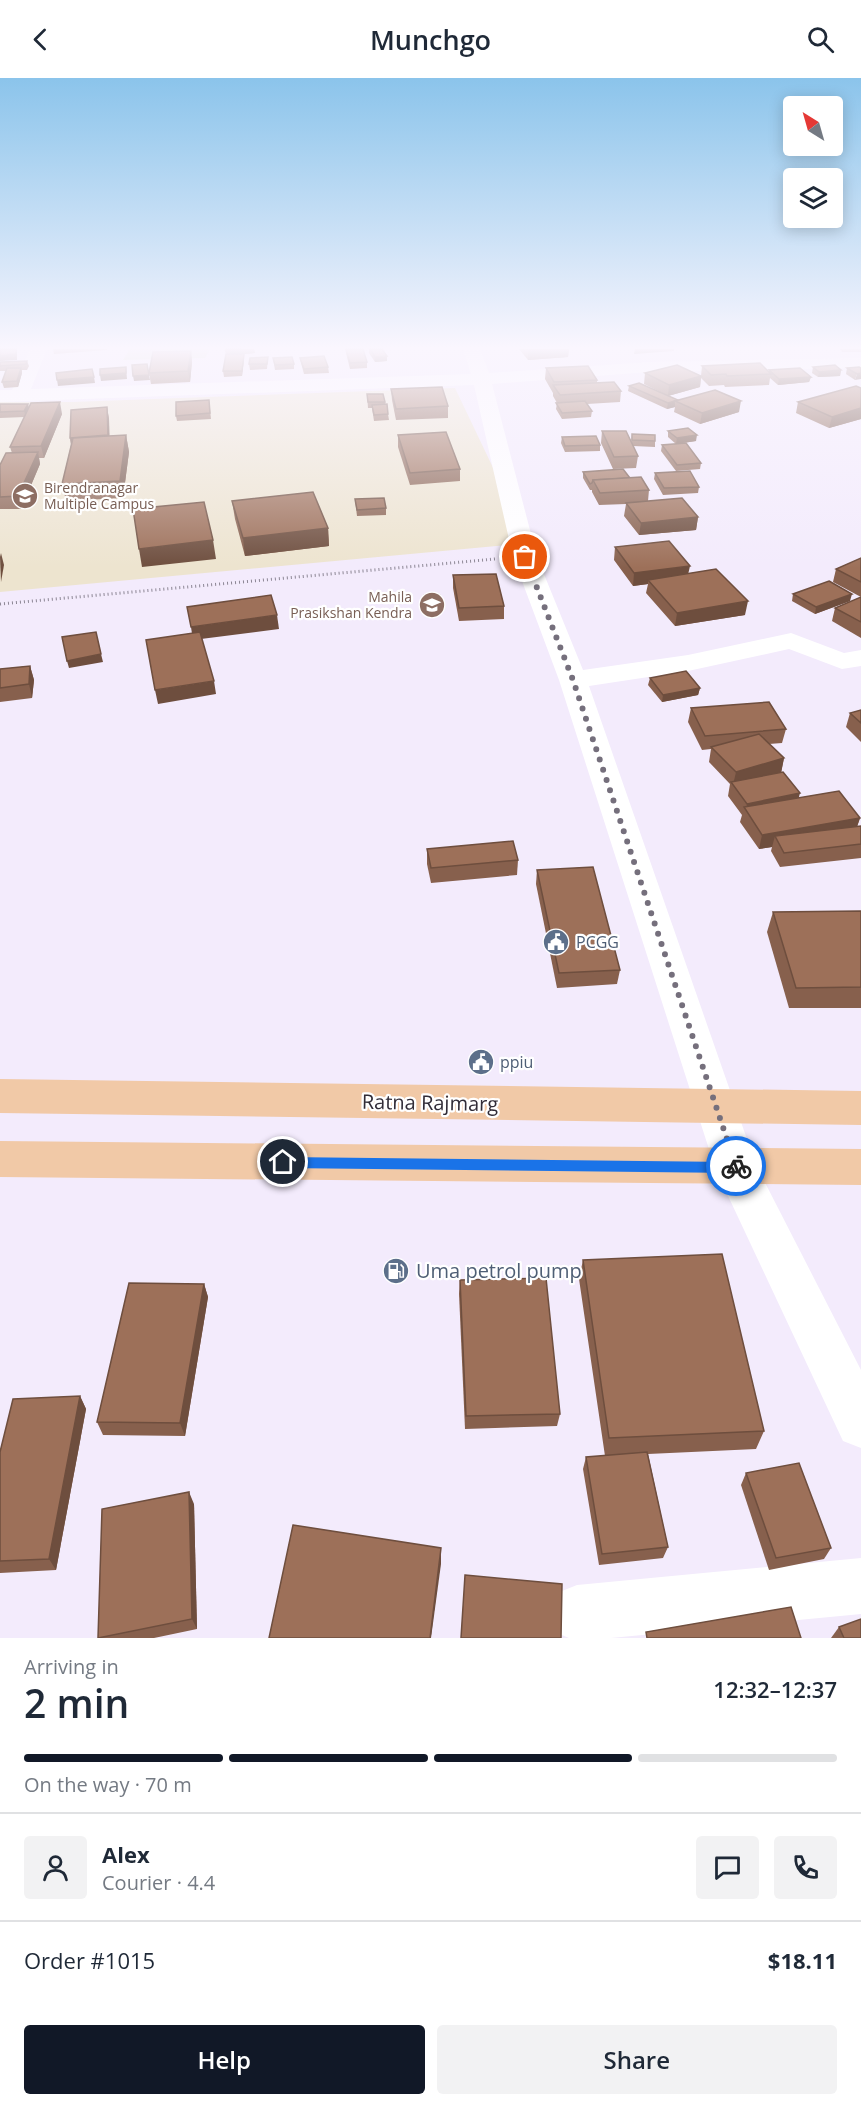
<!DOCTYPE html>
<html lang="en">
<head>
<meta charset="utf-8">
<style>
	:root { --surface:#fff; --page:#f2f2f3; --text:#1f2937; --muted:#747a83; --line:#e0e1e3; --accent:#111827 }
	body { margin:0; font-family:"Open Sans",sans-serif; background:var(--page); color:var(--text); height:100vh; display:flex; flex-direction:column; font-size:22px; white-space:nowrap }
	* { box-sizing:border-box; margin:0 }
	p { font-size:20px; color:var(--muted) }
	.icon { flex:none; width:33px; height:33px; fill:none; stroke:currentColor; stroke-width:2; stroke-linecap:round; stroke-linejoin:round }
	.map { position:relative; height:1560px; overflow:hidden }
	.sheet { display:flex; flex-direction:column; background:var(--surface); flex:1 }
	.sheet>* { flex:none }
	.needle { width:39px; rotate:323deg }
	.controls { position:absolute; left:783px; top:18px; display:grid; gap:12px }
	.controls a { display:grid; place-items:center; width:60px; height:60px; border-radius:6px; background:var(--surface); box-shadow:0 3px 15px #0003; font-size:30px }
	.pin { position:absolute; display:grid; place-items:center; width:51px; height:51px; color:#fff; margin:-26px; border:3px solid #fff; border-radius:50%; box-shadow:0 2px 6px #0007 }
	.courier { position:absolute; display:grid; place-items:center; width:60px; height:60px; margin:-30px; border:4px solid #1a73e8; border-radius:50%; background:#fff; color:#222; box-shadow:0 2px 8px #0007 }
	.overview em { font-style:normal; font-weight:600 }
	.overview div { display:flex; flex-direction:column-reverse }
	.overview { display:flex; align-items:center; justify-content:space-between; height:102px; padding:0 24px }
	h1 { font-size:39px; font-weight:600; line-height:45px }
	.bar { display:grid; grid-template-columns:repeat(4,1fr); gap:9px 6px; align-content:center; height:72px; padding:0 24px }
	.bar i { height:8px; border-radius:4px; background:var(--line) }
	.bar .current { background:var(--accent) }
	.bar p { grid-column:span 4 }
	.line { display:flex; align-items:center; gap:15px; padding:0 24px; border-top:2px solid var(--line) }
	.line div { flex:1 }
	.round { display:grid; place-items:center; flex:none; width:63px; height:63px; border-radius:6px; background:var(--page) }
	.cta { display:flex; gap:12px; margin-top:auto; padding:12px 24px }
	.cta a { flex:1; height:69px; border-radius:6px; background:var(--accent); color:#fff; font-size:24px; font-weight:600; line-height:69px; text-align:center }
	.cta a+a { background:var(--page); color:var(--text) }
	header { display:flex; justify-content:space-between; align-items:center; height:78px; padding:0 24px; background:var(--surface); font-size:27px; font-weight:600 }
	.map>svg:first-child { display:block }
</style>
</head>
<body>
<header><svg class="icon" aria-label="back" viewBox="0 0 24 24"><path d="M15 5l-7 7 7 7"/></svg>Munchgo<svg class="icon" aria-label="search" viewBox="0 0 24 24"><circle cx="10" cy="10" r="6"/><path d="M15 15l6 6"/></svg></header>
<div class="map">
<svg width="861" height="1560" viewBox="0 0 861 1560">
	<rect width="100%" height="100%" fill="#f3ebfc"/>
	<!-- education -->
	<polygon fill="#ede4cf" points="455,310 529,465 0,514 0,324 72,324"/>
	<!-- green -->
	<polygon fill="#d1ddbb" points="130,271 210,271 205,280 123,282"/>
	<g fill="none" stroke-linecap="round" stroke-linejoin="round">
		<!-- path -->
		<polyline stroke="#8c8694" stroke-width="3" stroke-dasharray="1 3" stroke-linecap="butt" points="0,526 495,481"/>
		<!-- street -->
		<g fill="#fff" fill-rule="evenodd">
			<polygon points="30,271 47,271 31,311 471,296 463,271 480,271 489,295 649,284 861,280 861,290 649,294 492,306 537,479 583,592 688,577 791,555 844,575 861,572 861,588 842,591 789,571 688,593 589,608 756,1087 861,1292 861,1370 843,1363 715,1090 559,602 513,479 474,307 0,324 0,312 12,312"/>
			<polygon points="861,1480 861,1536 611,1560 569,1560 557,1555 549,1535 557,1515 577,1507"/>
		</g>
		<!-- primary -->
		<g fill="#f1c9a7" fill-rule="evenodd">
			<polygon points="0,1001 861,1013 861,1047 0,1035"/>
			<polygon points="0,1063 861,1071 861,1107 0,1099"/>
		</g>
	</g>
	<!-- wall -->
	<g fill="#87604d">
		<polygon points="53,271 107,271 107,272 54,276"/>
		<polygon points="225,271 254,271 255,275 244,276 244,281 242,298 224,299 223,293 227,276 225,274"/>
		<polygon points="345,271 363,271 367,284 367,290 350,291"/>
		<polygon points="369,271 382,271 387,278 387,283 375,284 369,275"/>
		<polygon points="519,271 569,271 568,279 528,282"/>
		<polygon points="840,271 861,271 861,274 842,274"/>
		<polygon points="191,273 192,284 190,304 151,306 149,295"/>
		<polygon points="268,279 267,291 250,292 249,286"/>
		<polygon points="273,280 294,286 294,291 275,292"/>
		<polygon points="300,280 328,289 329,295 304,296 301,285"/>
		<polygon points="27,283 29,288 27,292 22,292 22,295 18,309 4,310 2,304 6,293 0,293 0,284"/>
		<polygon points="702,288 768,294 769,292 811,299 809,304 778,307 770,300 769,307 725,309 724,307 709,308 701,300 700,309 668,318 644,306 645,295 701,298"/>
		<polygon points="813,289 841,292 840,298 818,299 812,295"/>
		<polygon points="859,289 855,302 846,296 847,290"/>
		<polygon points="546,290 597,302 597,305 621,313 620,324 587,326 592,333 591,339 562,341 556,331 557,325 553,318 553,315 545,301"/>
		<polygon points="629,308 678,322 739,334 700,346 674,334 675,329 667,331 628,313"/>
		<polygon points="861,310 861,341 829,350 796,335 798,324"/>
		<polygon points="391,311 448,328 448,340 396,342 392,322"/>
		<polygon points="367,316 385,324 388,336 389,342 374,343 372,330 368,330"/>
		<polygon points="209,322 211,341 177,343 176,338"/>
		<polygon points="0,326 28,326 29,330 62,336 44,380 39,380 40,386 21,431 0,431 0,387 12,375 10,369 25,339 0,340"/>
		<polygon points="107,329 109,341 109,358 126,357 129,374 123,420 66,423 62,406 71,367 70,360"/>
		<polygon points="602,353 631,365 632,356 655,363 655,369 633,368 638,378 636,390 613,391 601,365"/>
		<polygon points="668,353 696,363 676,366 668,359"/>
		<polygon points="398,357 460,391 460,403 410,407 398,369"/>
		<polygon points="562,359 600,367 600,373 565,374 561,365"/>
		<polygon points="662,367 701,385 700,391 676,393 661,373"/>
		<polygon points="583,394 630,400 649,412 648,423 698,439 696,452 639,457 624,438 626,426 599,427 592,414 592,412 590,412 583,400"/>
		<polygon points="655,395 699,409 698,415 663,417 654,401"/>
		<polygon points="355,421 386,430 386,437 357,438"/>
		<polygon points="232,423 328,450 329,468 245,478 235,441"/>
		<polygon points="615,469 688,496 745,537 675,548 646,515 648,506 633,508 614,482"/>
		<polygon points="861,480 861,519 833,504 836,491"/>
		<polygon points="453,497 504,528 504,541 459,543 453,510"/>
		<polygon points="793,516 850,523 815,536 792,523"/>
		<polygon points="861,519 861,560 832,543 835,530"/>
		<polygon points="30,588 34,602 32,620 0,624 0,591"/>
		<polygon points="650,600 700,610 698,617 662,624 648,607"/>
		<polygon points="691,630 786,651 782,665 769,666 784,680 781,695 799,720 860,740 857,749 861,748 861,780 780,789 771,773 772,769 759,771 740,744 742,737 728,718 730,706 709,684 711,671 702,672 688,644"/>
		<polygon points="861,632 861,664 846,649 850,635"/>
		<polygon points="427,771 518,782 517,797 431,805 427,786"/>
		<polygon points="537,792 620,892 617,906 557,910 536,806"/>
		<polygon points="861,833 861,930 789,930 767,854 773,834"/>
		<polygon points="583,1182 764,1353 756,1371 648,1376 668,1469 663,1480 599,1487 583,1391 586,1379 605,1378 579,1201"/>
		<polygon points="460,1202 560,1336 557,1348 465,1351 459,1216"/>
		<polygon points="204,1206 208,1219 185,1358 103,1357 97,1344"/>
		<polygon points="80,1318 86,1331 56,1492 0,1495 0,1374"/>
		<polygon points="746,1395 831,1470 824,1481 769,1492 741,1407"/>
		<polygon points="194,1426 197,1551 154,1560 98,1560"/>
		<polygon points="839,1549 861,1560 831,1560"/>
	</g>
	<!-- shaded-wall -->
	<g fill="#6e4e3e">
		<polygon points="16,271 17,274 17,282 0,283 0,278"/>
		<polygon points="241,271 254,271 255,275 244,276 244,281 242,298 242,293 230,279 230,273"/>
		<polygon points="535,271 569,271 568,279 528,282 528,272"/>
		<polygon points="635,271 674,271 674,273 634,276"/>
		<polygon points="191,273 192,284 190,304 188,293"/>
		<polygon points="387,278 387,283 375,284 375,279"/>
		<polygon points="126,289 127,301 101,303 100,297"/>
		<polygon points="21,290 22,295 18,309 17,303"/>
		<polygon points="841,292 840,298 818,299 819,294"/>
		<polygon points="861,295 861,301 855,302 857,296"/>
		<polygon points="149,297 150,302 134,303 133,298"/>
		<polygon points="701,298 700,309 668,318 669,307"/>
		<polygon points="94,299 95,305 58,308 57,302"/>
		<polygon points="811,299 809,304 778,307 779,301"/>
		<polygon points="675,323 675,329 667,331 668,325"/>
		<polygon points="741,323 739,334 700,346 702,335"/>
		<polygon points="60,324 62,336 44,380 41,368"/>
		<polygon points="28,326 29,331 26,339 24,333"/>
		<polygon points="107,329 109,341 110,369 72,372 70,360"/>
		<polygon points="861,330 861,341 829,350 832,339"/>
		<polygon points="126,357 129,374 123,420 120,403"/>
		<polygon points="697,357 696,363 676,366 677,360"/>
		<polygon points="38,374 40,386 21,431 18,418"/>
		<polygon points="698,439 696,452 639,457 641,445"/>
		<polygon points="328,450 329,468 245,478 243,460"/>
		<polygon points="213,462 216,481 142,489 139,471"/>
		<polygon points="1,475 4,487 1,504 0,479"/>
		<polygon points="690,488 687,501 648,502 648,506 633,508 634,495"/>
		<polygon points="852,516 850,523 815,536 816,529"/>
		<polygon points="748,523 745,537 675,548 677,535"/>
		<polygon points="277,537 279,551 193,562 191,549"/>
		<polygon points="101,576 103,584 69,590 67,583"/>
		<polygon points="30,588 34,602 32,620 29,606"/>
		<polygon points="214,603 216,616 158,626 155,612"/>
		<polygon points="700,610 698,617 662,624 663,617"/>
		<polygon points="784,680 781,695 733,707 736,694"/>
		<polygon points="800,715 796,730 746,732 747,726"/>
		<polygon points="860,740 855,754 775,758 772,769 759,771 762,757"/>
		<polygon points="204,1206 208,1219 185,1358 180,1345"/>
		<polygon points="80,1318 86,1331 56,1492 49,1481"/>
		<polygon points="189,1414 194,1426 197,1551 192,1541"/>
		<polygon points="441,1470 441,1486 431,1560 430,1560"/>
	</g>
	<!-- building -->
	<g fill="#9d7059" stroke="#6e4e3e" stroke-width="1.5">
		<polygon points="0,271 16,271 16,276 0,278"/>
		<polygon points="228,271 241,271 230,273"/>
		<polygon points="346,271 363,271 367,284 350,285"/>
		<polygon points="370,271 382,271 387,278 375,279"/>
		<polygon points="191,273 188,293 149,295 153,274"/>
		<polygon points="226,276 244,276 242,293 223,293"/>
		<polygon points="324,278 328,289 304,291 300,280"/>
		<polygon points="268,279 267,286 249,286 250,280"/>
		<polygon points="292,279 294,286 275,287 273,280"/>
		<polygon points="27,283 26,286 0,288 0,284"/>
		<polygon points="760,285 771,296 727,298 726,296 711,297 702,288"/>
		<polygon points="147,286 149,297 133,298 132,287"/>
		<polygon points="677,287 701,298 669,307 645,295"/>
		<polygon points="835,287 841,292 819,294 813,289"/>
		<polygon points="588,288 597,302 554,304 546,290"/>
		<polygon points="126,289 126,295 100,297 100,291"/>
		<polygon points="859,289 861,290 861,295 857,296 847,290"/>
		<polygon points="7,290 21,290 17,303 2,304"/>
		<polygon points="800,290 811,299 779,301 769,292"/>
		<polygon points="92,291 94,299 57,302 56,295"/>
		<polygon points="614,304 621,313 560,317 553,307"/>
		<polygon points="639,305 678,322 668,325 629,308"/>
		<polygon points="856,308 861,310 861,330 832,339 798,324"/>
		<polygon points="442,309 448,328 396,331 391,311"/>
		<polygon points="715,312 741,323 702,335 675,323"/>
		<polygon points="367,316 383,316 385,324 368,324"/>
		<polygon points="209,322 210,335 176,338 176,324"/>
		<polygon points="585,323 592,333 562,335 556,325"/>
		<polygon points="60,324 41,368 10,369 31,325"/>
		<polygon points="0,326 28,326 24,333 0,334"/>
		<polygon points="387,326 388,336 374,337 372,327"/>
		<polygon points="107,329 108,357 70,360 71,332"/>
		<polygon points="688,350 697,357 677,360 668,353"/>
		<polygon points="602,353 626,353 638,378 614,379"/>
		<polygon points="446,354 460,391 410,395 398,357"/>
		<polygon points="632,356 655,357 655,363 632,362"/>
		<polygon points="126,357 120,403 62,406 73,360"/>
		<polygon points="596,358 600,367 565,368 562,359"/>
		<polygon points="686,365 701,385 677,387 662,367"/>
		<polygon points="38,374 18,418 0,419 0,387 6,375"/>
		<polygon points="623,391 630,400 593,402 592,405 590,406 583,394"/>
		<polygon points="690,393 699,409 664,410 655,395"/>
		<polygon points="641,399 649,412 600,415 593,402"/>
		<polygon points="313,414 328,450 243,460 232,423"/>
		<polygon points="384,420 386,430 357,432 355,421"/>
		<polygon points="682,420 698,439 641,445 626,425"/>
		<polygon points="204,424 213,462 139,471 133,431"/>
		<polygon points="669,463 690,488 634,495 615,469"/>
		<polygon points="861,480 861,504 836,491"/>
		<polygon points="716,491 748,523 677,535 648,502"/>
		<polygon points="496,496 504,528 459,530 453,497"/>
		<polygon points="829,503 852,516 816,529 793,516"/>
		<polygon points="271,517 277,537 191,549 187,529"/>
		<polygon points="861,519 861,544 835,530"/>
		<polygon points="96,554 101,576 67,583 62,559"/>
		<polygon points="200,554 214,603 155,612 146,562"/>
		<polygon points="30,588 29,606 0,610 0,591"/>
		<polygon points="686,593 700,610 663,617 650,600"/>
		<polygon points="769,624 786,651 705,658 691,630"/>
		<polygon points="861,632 861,645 850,635"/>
		<polygon points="759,656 784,680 736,694 711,669"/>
		<polygon points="783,694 800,715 747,726 731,704"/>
		<polygon points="839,713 860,740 762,757 744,729"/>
		<polygon points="861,748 861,766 784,775 775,758"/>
		<polygon points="513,763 518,782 431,790 427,771"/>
		<polygon points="593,789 620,892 559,895 537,792"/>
		<polygon points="861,833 861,909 796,910 773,834"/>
		<polygon points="722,1176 764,1353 609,1360 583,1182"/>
		<polygon points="546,1200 560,1336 466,1338 460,1202"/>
		<polygon points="129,1205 204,1206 180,1345 97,1344"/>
		<polygon points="80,1318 49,1481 0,1483 0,1374 13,1321"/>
		<polygon points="647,1374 668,1469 602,1476 586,1379"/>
		<polygon points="799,1385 831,1470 776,1480 746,1395"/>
		<polygon points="189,1414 192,1541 98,1560 102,1431"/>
		<polygon points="293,1447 441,1470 430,1560 269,1560"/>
		<polygon points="465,1497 562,1506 561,1560 461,1560"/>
		<polygon points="791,1529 801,1560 647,1560 646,1554"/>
		<polygon points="861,1541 861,1560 844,1560 839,1549"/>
	</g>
	<!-- sky -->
	<linearGradient id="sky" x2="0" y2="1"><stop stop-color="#8bc4eb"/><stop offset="0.55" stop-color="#faf6fe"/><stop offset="1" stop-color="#faf6fe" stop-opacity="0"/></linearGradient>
	<rect width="861" height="490" fill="url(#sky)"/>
	<!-- route -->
	<polygon fill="#1a73e8" points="283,1079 731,1084 736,1082 740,1084 743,1090 736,1095 283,1090 277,1084"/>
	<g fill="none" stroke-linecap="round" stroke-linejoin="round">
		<!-- done -->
		<polyline stroke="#756f7c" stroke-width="6" stroke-dasharray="0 10.8" points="525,479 573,602 736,1088"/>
	</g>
	<!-- icons -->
	<defs>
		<g id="university-disc" transform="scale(1.35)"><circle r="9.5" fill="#8d6e63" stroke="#fff"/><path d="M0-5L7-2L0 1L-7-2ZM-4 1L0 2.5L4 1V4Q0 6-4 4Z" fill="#fff"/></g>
		<g id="school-disc" transform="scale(1.35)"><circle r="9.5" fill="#8d6e63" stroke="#fff"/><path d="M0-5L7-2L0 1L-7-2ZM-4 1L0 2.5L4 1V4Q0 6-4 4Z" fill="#fff"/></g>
		<g id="civic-disc" transform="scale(1.35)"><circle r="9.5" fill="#5c6f8a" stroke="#fff"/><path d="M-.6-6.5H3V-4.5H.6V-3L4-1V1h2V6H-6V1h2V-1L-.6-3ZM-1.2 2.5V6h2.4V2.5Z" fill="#fff"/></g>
		<g id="fuel-disc" transform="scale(1.35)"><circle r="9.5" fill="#5c6f8a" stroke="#fff"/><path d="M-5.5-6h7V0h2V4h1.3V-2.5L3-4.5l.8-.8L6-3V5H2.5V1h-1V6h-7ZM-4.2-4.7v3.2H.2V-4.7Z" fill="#fff"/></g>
	</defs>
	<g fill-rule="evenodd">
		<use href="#university-disc" x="25" y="418"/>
		<use href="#school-disc" x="432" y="527"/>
		<use href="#civic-disc" x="556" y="864"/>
		<use href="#civic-disc" x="481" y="984"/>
		<use href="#fuel-disc" x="396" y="1193"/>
	</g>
	<g text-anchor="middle" stroke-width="4.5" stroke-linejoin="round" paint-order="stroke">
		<!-- far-education labels -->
		<g font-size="14" fill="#785e54" stroke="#fff" text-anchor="start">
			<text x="44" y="415">Birendranagar<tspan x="44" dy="16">Multiple Campus</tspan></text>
			<text x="412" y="524" text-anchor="end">Mahila<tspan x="412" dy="16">Prasikshan Kendra</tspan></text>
		</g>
		<!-- service labels -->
		<g font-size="16" fill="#4e5e75" stroke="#fff" text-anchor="start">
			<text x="576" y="870">PCGG</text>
			<text x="500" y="990">ppiu</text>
		</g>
		<!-- near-street labels -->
		<g font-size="20" fill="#312c37" stroke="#fff">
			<text transform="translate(430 1025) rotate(1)" y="7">Ratna Rajmarg</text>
		</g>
		<!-- near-service labels -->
		<g font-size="20" fill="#4e5e75" stroke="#fff" text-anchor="start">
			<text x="416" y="1200">Uma petrol pump</text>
		</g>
	</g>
</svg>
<div class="controls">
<a><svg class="needle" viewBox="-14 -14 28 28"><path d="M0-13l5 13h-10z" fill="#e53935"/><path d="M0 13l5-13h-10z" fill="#747a83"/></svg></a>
<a><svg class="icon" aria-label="layers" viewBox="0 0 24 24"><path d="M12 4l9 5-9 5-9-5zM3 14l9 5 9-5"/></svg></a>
</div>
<div class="pin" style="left:525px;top:479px;background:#ea580c"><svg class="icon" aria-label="bag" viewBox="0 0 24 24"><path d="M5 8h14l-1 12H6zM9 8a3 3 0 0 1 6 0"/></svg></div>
<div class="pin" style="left:283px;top:1084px;background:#1f2937"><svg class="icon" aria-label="home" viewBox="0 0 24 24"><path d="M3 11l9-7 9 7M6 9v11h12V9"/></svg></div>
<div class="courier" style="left:736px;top:1088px"><svg class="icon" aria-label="bike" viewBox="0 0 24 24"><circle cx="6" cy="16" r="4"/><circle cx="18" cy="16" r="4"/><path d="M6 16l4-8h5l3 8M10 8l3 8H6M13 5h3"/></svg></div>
</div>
<section class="sheet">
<div class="overview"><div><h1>2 min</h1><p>Arriving in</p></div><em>12:32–12:37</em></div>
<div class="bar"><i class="current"></i><i class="current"></i><i class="current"></i><i></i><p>On the way · 70 m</p></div>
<div class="line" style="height:108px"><a class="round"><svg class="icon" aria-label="person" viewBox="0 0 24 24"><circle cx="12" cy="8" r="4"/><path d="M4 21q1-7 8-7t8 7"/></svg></a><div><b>Alex</b><p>Courier · 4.4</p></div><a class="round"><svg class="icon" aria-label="chat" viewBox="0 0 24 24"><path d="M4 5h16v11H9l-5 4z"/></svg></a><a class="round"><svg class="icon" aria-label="phone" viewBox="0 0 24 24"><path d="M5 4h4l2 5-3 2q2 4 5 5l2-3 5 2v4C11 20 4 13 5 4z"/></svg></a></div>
<div class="line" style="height:78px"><div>Order #1015</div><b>$18.11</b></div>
<div class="cta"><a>Help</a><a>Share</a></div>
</section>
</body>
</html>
